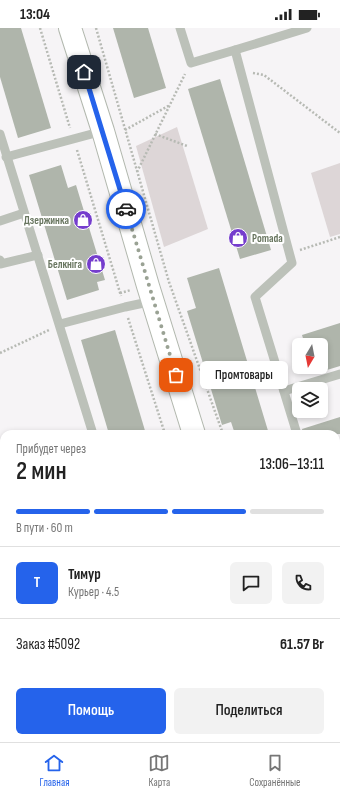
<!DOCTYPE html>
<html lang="ru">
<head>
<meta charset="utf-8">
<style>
	:root { --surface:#fff; --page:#f2f2f2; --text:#222; --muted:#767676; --line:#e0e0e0; --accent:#2563eb }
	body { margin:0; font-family:"Sofia Sans Condensed",sans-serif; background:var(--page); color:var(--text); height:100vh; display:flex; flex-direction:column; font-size:15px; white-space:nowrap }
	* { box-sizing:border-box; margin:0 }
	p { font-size:13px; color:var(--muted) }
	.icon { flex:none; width:22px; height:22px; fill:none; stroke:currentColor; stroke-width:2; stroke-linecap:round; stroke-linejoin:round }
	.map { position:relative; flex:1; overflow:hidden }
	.details { position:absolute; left:0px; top:402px; width:340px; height:312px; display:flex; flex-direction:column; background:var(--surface); border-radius:12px 12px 0 0; box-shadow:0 2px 6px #0003 }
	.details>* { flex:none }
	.needle { width:26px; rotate:190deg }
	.buttons { position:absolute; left:292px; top:310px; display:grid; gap:8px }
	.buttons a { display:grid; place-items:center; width:36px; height:36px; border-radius:6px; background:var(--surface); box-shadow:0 2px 6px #0003; font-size:20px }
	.pin { position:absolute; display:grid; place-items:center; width:34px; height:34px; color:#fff; margin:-17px; border-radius:8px; box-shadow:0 2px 6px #0006 }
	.courier { position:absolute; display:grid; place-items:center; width:40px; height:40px; margin:-20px; border:3px solid #2563eb; border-radius:50%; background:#fff; color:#222; box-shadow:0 1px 5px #0007 }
	.bubble { position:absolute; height:28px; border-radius:6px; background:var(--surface); box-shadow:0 2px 6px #0003; font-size:13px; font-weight:600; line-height:28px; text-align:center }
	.head em { font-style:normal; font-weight:600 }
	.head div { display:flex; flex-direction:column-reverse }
	.head { display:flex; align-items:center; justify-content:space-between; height:68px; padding:0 16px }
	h1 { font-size:26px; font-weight:600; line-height:30px }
	.bar { display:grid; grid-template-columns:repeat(4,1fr); gap:6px 4px; align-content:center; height:48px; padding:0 16px }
	.bar i { height:5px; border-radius:3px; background:var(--line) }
	.bar .current { background:var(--accent) }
	.bar p { grid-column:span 4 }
	.line { display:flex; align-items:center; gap:10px; padding:0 16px; border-top:1px solid var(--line) }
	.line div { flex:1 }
	.round { display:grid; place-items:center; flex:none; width:42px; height:42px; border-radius:6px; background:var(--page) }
	.primary-button { display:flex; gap:8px; margin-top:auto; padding:8px 16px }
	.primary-button a { flex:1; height:46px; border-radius:6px; background:var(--accent); color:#fff; font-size:16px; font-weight:600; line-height:46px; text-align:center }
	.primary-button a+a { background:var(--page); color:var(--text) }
	.status { display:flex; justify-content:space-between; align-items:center; height:28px; padding:0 20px; background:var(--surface); direction:ltr }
	.status svg { height:11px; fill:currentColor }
	.dock { display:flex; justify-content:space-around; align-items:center; height:56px; border-top:1px solid var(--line); background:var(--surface); font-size:11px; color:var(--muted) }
	.dock a { display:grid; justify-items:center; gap:2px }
	.dock .current { color:var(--accent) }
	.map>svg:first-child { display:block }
</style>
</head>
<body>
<div class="status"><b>13:04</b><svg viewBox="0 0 49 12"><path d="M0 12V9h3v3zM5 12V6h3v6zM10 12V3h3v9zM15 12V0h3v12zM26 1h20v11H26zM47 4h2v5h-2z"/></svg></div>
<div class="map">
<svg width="340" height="714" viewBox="0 0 340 714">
	<rect width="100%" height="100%" fill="#f6f4f6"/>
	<!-- green -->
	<g fill="#ddd6d7">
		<polygon points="177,99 208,201 164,219 136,118"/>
		<polygon points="340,135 340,206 330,209 311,145"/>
	</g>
	<!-- building -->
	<g fill="#afb5ab">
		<polygon points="0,0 21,0 51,100 18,110 0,49"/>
		<polygon points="113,0 148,0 166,60 134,70"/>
		<polygon points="220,51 271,222 240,231 188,61"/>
		<polygon points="61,137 68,160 76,157 105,252 97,254 99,262 67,272 29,147"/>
		<polygon points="219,240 269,406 235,406 231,394 222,397 187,283 196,280 187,250"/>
		<polygon points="340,295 340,338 314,346 312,339 321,339 321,317 305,317 302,307"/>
		<polygon points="115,302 146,406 109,406 81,312"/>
		<polygon points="340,389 340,406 303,406 302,401"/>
	</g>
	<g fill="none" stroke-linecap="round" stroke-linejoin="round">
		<!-- secondary casing -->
		<g stroke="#b2b8ae" stroke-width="24">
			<g id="secondary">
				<polyline points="70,0 103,103 148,258 194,406"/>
				<polyline points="288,710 289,714"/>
			</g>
		</g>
		<!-- path -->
		<g stroke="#b7bab4" stroke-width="2.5" stroke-dasharray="2 2" stroke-linecap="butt">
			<polyline points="40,0 70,100"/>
			<polyline points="96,0 169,254 223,406"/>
			<polyline points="253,45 264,47 340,105"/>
			<polyline points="125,102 170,77"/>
			<polyline points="155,106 187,118"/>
			<polyline points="77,122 121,268"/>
			<polyline points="137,144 185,46"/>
			<polyline points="300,222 340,209"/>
			<polyline points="120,265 131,262"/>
			<polyline points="128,290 165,406"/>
			<polyline points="0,325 49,302"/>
			<polyline points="336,554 338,548 340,548"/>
			<polyline points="0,663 4,675"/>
			<polyline points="16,710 17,714"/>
			<polyline points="151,710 153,714"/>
			<polyline points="254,710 255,714"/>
			<polyline points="318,710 319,714"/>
			<polyline points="103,714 116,710"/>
			<polyline points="143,714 145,710"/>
		</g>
		<!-- service -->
		<g stroke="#bcc1b9" stroke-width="9">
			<polyline points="180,0 191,35 235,22 292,235 255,269 297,406"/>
			<polyline points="235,22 307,0"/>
			<polyline points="0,106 93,406"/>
			<polyline points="6,129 103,103"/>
			<polyline points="0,193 24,185"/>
			<polyline points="0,232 1,236 38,227"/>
			<polyline points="60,296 125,279 153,273"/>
			<polyline points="284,363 340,346"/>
			<polyline points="336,440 340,439"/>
			<polyline points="0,537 4,535"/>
			<polyline points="0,595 4,594"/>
			<polyline points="0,616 4,628"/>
			<polyline points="38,714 51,710"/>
		</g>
		<!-- secondary -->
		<use href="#secondary" stroke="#fff" stroke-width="22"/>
	</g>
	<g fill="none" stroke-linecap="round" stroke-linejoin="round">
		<!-- done -->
		<polyline stroke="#9aa294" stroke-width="4" stroke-dasharray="0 7.2" points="126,181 176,347"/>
		<!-- route -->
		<polyline stroke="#2563eb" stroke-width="5" points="84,44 126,181"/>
	</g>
	<!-- icons -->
	<defs>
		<g id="shop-disc" transform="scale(1)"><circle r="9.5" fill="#753dcd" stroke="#fff"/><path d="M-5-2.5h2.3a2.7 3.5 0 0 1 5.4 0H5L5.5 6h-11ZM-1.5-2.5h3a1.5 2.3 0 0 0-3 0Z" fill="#fff"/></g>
	</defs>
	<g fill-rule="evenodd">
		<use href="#shop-disc" x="83" y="192"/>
		<use href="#shop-disc" x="238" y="210"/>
		<use href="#shop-disc" x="96" y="236"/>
	</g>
	<g text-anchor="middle" stroke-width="4" stroke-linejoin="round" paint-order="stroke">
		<!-- poi labels -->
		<g font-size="11" font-weight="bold" fill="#697660" stroke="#fff" text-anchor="end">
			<text x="69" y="196">Дзержинка</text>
			<text x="252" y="214" text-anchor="start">Pomada</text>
			<text x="82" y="240">Белкніга</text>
		</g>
	</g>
</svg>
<div class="buttons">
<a><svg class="needle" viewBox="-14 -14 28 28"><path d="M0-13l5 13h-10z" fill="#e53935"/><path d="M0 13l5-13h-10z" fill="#767676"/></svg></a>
<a><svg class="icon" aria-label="layers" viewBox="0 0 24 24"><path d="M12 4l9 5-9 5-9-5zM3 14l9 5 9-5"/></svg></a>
</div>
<div class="pin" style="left:176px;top:347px;background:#ea580c"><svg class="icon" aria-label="bag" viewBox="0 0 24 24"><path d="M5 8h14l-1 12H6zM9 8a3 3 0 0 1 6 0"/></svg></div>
<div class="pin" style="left:84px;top:44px;background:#1f2937"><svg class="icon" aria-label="home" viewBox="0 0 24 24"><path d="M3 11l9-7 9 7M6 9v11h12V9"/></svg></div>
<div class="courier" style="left:126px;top:181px"><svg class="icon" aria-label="car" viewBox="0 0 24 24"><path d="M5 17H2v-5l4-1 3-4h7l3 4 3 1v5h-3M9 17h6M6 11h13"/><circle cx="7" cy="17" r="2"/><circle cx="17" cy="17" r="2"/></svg></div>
<div class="bubble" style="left:200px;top:333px;width:88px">Промтовары</div>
<section class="details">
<div class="head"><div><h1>2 мин</h1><p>Прибудет через</p></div><em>13:06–13:11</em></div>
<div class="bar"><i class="current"></i><i class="current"></i><i class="current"></i><i></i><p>В пути · 60 m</p></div>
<div class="line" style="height:72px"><b class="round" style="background:var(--accent);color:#fff">Т</b><div><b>Тимур</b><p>Курьер · 4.5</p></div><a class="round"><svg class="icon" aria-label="chat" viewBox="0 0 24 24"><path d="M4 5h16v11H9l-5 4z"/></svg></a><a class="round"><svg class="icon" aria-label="phone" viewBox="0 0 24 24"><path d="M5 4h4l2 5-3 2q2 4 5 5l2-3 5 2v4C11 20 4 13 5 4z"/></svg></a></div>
<div class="line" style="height:52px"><div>Заказ #5092</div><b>61.57 Br</b></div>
<div class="primary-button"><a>Помощь</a><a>Поделиться</a></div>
</section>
</div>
<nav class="dock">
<a class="current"><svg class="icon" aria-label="home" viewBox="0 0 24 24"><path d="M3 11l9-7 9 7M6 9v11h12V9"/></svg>Главная</a>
<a><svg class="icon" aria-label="map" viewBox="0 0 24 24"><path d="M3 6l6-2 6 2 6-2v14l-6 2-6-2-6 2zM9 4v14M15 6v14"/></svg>Карта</a>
<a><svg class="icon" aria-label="saved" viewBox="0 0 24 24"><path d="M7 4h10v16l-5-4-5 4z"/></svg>Сохранённые</a>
</nav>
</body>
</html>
